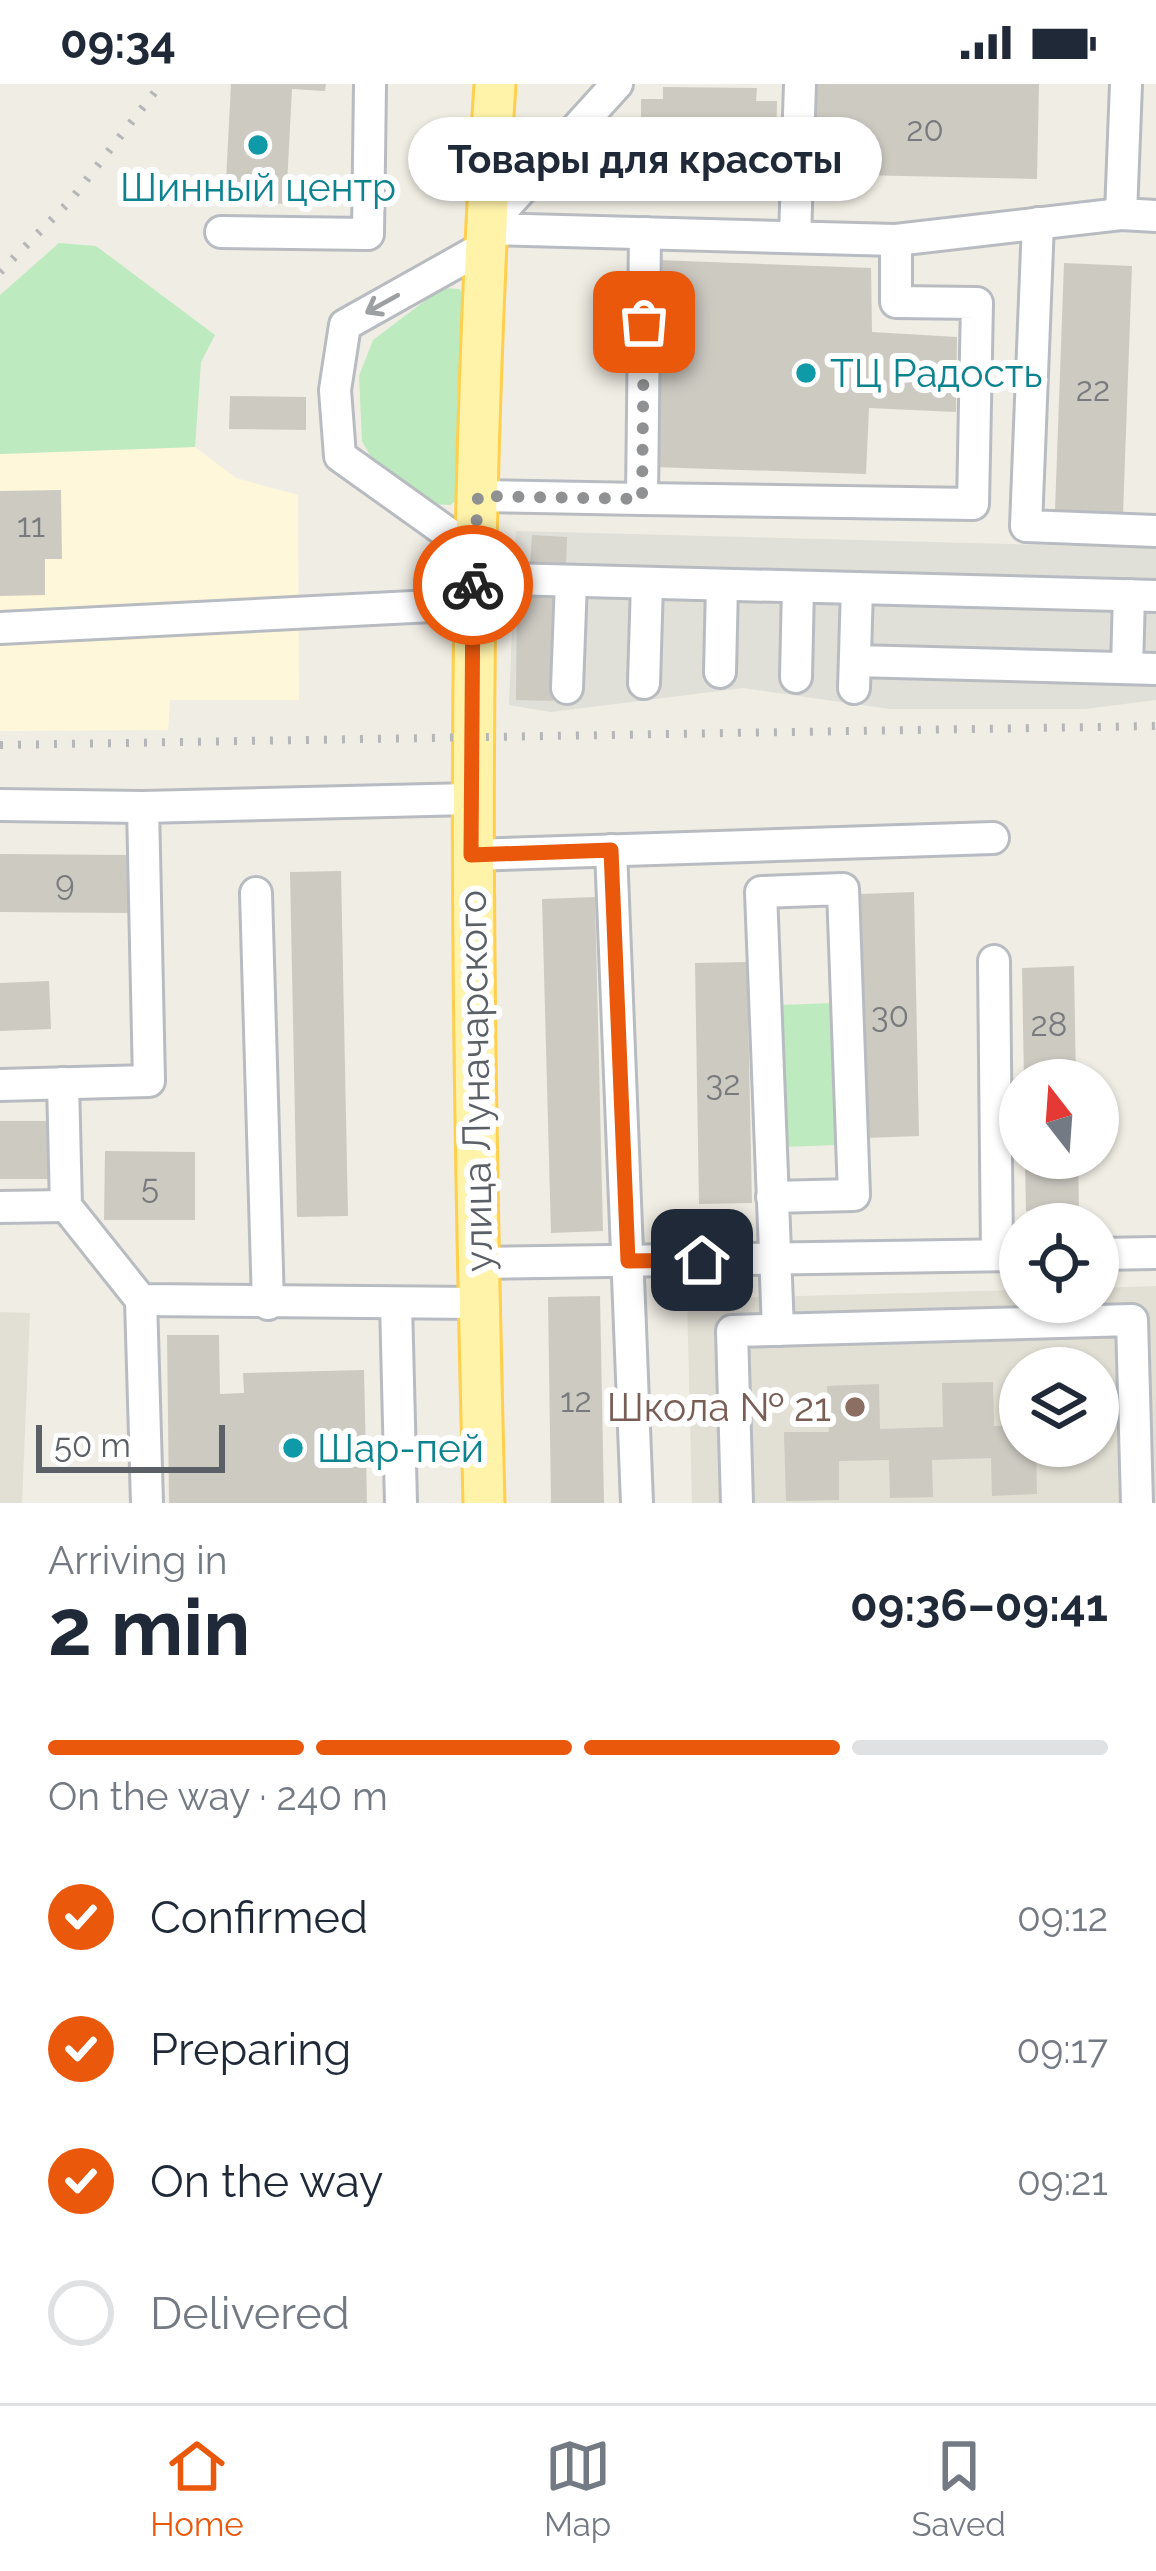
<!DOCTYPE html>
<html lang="en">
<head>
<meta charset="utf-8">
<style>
	:root { --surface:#fff; --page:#f2f2f3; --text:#1f2937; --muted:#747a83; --line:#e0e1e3; --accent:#ea580c }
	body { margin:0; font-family:Raleway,sans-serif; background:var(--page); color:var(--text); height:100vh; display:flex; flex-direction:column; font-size:45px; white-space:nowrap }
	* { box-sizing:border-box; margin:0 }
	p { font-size:39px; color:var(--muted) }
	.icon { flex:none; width:66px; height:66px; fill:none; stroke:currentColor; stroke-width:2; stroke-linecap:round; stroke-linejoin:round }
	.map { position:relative; height:1419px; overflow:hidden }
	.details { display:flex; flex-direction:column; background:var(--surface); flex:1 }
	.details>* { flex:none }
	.needle { width:78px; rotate:343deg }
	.tools { position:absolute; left:999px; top:975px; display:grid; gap:24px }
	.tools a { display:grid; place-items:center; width:120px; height:120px; border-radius:50%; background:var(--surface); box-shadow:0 3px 9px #0004; font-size:60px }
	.scale { position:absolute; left:36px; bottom:30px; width:189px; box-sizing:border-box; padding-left:12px; border:6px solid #5b6066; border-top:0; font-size:33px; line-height:42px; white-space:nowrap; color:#5b6066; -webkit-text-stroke:9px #fff; paint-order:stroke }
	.pin { position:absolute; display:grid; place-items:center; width:102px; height:102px; color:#fff; margin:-51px; border-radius:24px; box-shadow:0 6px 18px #0006 }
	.courier { position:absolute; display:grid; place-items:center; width:120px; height:120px; margin:-60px; border:9px solid #ea580c; border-radius:50%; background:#fff; color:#222; box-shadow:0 3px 15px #0007 }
	.bubble { position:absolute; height:84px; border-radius:42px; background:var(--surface); box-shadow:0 3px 9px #0004; font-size:39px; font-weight:700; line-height:84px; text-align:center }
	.head em { font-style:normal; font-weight:700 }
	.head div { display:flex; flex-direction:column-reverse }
	.head { display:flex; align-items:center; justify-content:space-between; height:204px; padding:0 48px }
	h1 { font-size:78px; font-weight:700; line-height:90px }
	.bar { display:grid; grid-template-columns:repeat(4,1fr); gap:18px 12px; align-content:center; height:144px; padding:0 48px }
	.bar i { height:15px; border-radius:9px; background:var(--line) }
	.bar .current { background:var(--accent) }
	.bar p { grid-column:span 4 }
	ol { padding:0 48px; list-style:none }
	li { display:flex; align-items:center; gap:36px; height:132px }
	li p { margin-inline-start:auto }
	li .icon { padding:12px; border-radius:50%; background:var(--accent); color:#fff; stroke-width:4 }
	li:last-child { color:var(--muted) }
	li i { width:66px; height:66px; border:6px solid var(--line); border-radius:50% }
	.status { display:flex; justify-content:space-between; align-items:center; height:84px; padding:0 60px; background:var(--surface); direction:ltr }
	.status svg { height:33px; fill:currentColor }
	.tab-bar { display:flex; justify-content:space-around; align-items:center; height:168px; border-top:3px solid var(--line); background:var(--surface); font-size:33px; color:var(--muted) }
	.tab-bar a { display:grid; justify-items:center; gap:6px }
	.tab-bar .current { color:var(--accent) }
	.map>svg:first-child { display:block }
</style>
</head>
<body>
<div class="status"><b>09:34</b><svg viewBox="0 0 49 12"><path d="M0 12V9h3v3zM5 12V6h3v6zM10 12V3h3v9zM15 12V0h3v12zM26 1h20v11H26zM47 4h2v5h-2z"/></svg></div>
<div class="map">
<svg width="1156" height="1419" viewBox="0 0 1156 1419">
	<rect width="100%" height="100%" fill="#f0ede4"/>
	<!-- commercial -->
	<polygon fill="#fff7d9" points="195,363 236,394 298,411 299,616 170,616 168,646 0,647 0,370"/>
	<!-- industrial -->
	<polygon fill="#e0dfd8" points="516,447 1156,464 1156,616 1085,625 890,625 743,604 551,628 509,621"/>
	<!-- education -->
	<g fill="#e2dfd4" fill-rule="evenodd">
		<path d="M1156 1202V1419H692L687 1215 1020 1206V1218H1098V1204ZM1020 1284H1098V1362H1020Z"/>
		<polygon points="0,1228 30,1229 22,1419 0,1419"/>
	</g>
	<!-- green -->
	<g fill="#bdeabe">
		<polygon points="59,159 96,162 215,251 201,278 195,363 0,370 0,211"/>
		<polygon points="442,204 459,205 469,216 465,410 450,421 434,420 377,384 362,357 359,292 373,256"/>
		<polygon points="834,919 838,1061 783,1063 779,921"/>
	</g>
	<!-- building -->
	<g fill="#cdcac2">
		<polygon points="231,0 326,0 325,7 292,5 286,120 225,116"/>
		<polygon points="813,0 1039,0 1037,95 811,90"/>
		<polygon points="663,3 757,4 756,17 777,17 776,74 665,73 665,85 641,85 641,15 663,15"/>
		<polygon points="657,176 871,184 872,248 957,253 956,328 869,324 866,390 653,383"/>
		<polygon points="1064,179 1132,182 1123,430 1055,427"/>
		<polygon points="230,312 306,313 306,346 229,345"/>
		<polygon points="61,406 62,475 45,475 45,511 0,512 0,407"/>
		<polygon points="532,451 567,453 566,482 530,480"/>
		<polygon points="517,506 554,507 553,617 516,616"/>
		<polygon points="0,770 129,771 129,829 0,828"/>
		<polygon points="341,787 348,1132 297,1133 290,788"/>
		<polygon points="914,808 919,1052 866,1054 861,810"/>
		<polygon points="595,813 603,1147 551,1149 542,815"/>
		<polygon points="747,878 752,1119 699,1120 695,879"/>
		<polygon points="1074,882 1076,996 1024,996 1022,884"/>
		<polygon points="49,897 51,945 0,947 0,899"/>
		<rect x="0" y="1037" width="54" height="58"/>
		<polygon points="105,1067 195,1068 195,1136 104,1136"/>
		<polygon points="1025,1074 1078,1074 1079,1126 1026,1127"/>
		<polygon points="600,1212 604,1419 551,1419 548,1213"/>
		<polygon points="167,1251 219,1251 220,1310 244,1309 243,1289 364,1286 367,1419 169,1419"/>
		<polygon points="993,1298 994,1342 1020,1342 1020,1362 1036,1362 1037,1410 992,1412 991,1374 932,1376 933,1413 890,1414 889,1376 839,1377 839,1416 786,1417 784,1348 829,1348 827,1302 879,1300 880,1345 943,1343 942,1299"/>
	</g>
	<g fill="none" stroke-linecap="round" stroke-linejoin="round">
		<!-- minor casing -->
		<g stroke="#b8bcc1" stroke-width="36">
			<g id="minor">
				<polyline points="617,0 485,145 896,156 1121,130 1156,132"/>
				<polyline points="1121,130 1126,0"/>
				<polyline points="1038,139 1026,442 1156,447"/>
				<polyline points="221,148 368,150 370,0"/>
				<polyline points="795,153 800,0"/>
				<polyline points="478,412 642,415 645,149"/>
				<polyline points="642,415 973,420 977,219 896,218 896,156"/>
				<polyline points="473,467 340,372 335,306 345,241 484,163"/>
				<polyline points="473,494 1156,512"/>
				<polyline points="0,544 472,520"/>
				<polyline points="855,577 1156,585"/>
				<polyline points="1127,584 1129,511"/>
				<polyline points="720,588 722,501"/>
				<polyline points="796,593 798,503"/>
				<polyline points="644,599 647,499"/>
				<polyline points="567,604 571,497"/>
				<polyline points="854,604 857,504"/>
				<polyline points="0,721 143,723"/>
				<polyline points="611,766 637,1419"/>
				<polyline points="471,771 993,754"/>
				<polyline points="256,809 268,1220"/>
				<polyline points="994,877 997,1171"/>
				<polyline points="63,999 66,1122 141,1216 479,1219"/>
				<polyline points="0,1001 149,997 143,723 470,715"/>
				<polyline points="772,1113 854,1111 843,805 761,808 778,1246"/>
				<polyline points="0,1123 66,1122"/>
				<polyline points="1098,1170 1156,1169"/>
				<polyline points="478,1179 1020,1171"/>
				<polyline points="141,1216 147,1419"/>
				<polyline points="396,1219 401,1419"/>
				<polyline points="737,1419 732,1247 1132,1236 1137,1419"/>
			</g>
		</g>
		<!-- major casing -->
		<g stroke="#ffcf4d" stroke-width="45">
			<path id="major" d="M484 1419C472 945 464 473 495 0"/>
		</g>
		<!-- minor -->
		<use href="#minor" stroke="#fff" stroke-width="30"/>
		<!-- major -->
		<use href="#major" stroke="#fff2a9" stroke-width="39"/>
		<!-- rail -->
		<g stroke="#b5b6b7" stroke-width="8" stroke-dasharray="3 15" stroke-linecap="butt">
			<polyline points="0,188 70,117 161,0"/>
			<polyline points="0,661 1156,642"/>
		</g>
	</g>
	<!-- one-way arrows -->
	<defs><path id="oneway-shaft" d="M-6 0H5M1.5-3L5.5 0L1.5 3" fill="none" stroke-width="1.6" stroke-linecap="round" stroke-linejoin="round" transform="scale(3)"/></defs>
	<use stroke="#9da0a3" href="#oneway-shaft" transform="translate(382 220) rotate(151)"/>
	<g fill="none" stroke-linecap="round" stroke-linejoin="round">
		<!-- done -->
		<polyline stroke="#8f9192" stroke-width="12" stroke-dasharray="0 21.6" points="473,501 478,412 642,415 644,238"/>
		<!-- route -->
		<polyline stroke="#ea580c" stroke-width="15" points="473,501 471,771 611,766 628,1177 702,1176"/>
	</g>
	<!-- markers -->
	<g fill="#0f9aa8" stroke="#fff" stroke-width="4.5">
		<circle cx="258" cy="61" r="12"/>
		<circle cx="806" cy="289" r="12"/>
		<circle cx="293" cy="1364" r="12"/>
	</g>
	<circle fill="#8d6e63" stroke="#fff" stroke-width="4.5" cx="855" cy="1323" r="12"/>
	<g text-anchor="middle" stroke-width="12" stroke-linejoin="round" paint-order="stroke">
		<!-- number labels -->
		<g font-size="33" fill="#787a7d">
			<text x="925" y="57">20</text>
			<text x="1093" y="317">22</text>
			<text x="31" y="453">11</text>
			<text x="65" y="811">9</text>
			<text x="890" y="943">30</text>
			<text x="1049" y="952">28</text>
			<text x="723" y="1011">32</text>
			<text x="150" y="1114">5</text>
			<text x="576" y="1328">12</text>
		</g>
		<!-- culture labels -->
		<g font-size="39" fill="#0d838f" stroke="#fff" text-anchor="start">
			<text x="258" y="117" text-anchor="middle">Шинный центр</text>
			<text x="830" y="303">ТЦ Радость</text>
			<text x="317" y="1378">Шар-пей</text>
		</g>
		<!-- street labels -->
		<g font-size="39" fill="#5b6066" stroke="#fff">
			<text transform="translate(475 997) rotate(-91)" y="14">улица Луначарского</text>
		</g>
		<!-- education labels -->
		<g font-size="39" fill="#785e54" stroke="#fff" text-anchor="end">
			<text x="831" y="1337">Школа № 21</text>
		</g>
	</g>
</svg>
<div class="tools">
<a><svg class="needle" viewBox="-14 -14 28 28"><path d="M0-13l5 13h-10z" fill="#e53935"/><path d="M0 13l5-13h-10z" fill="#747a83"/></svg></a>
<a><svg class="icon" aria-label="locate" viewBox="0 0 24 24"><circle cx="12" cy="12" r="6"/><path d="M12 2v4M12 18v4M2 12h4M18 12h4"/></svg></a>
<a><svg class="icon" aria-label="layers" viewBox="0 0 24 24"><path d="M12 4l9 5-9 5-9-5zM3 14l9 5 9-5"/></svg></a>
</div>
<div class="scale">50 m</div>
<div class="pin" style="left:644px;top:238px;background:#ea580c"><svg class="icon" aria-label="bag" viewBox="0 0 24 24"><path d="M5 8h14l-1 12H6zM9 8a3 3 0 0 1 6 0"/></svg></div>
<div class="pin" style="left:702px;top:1176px;background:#1f2937"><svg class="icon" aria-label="home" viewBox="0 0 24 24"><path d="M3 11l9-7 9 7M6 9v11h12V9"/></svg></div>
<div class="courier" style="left:473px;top:501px"><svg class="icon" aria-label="bike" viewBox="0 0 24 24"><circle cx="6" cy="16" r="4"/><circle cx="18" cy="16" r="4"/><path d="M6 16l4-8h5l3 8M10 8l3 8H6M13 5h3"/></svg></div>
<div class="bubble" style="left:408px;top:33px;width:474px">Товары для красоты</div>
</div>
<section class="details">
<div class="head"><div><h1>2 min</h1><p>Arriving in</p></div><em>09:36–09:41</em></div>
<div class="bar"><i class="current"></i><i class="current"></i><i class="current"></i><i></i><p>On the way · 240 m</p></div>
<ol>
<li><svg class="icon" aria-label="check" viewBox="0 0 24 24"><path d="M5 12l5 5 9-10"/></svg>Confirmed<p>09:12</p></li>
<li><svg class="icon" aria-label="check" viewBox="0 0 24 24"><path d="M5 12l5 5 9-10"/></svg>Preparing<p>09:17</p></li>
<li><svg class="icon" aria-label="check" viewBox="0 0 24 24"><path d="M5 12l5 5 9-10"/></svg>On the way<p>09:21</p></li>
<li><i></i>Delivered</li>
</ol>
</section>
<nav class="tab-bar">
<a class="current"><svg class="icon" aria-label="home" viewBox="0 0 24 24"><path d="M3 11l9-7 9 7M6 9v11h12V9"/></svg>Home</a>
<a><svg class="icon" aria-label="map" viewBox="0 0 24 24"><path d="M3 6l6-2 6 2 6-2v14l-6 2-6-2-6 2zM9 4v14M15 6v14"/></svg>Map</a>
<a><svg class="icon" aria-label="saved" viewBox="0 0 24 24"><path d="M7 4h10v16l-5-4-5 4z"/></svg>Saved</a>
</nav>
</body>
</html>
